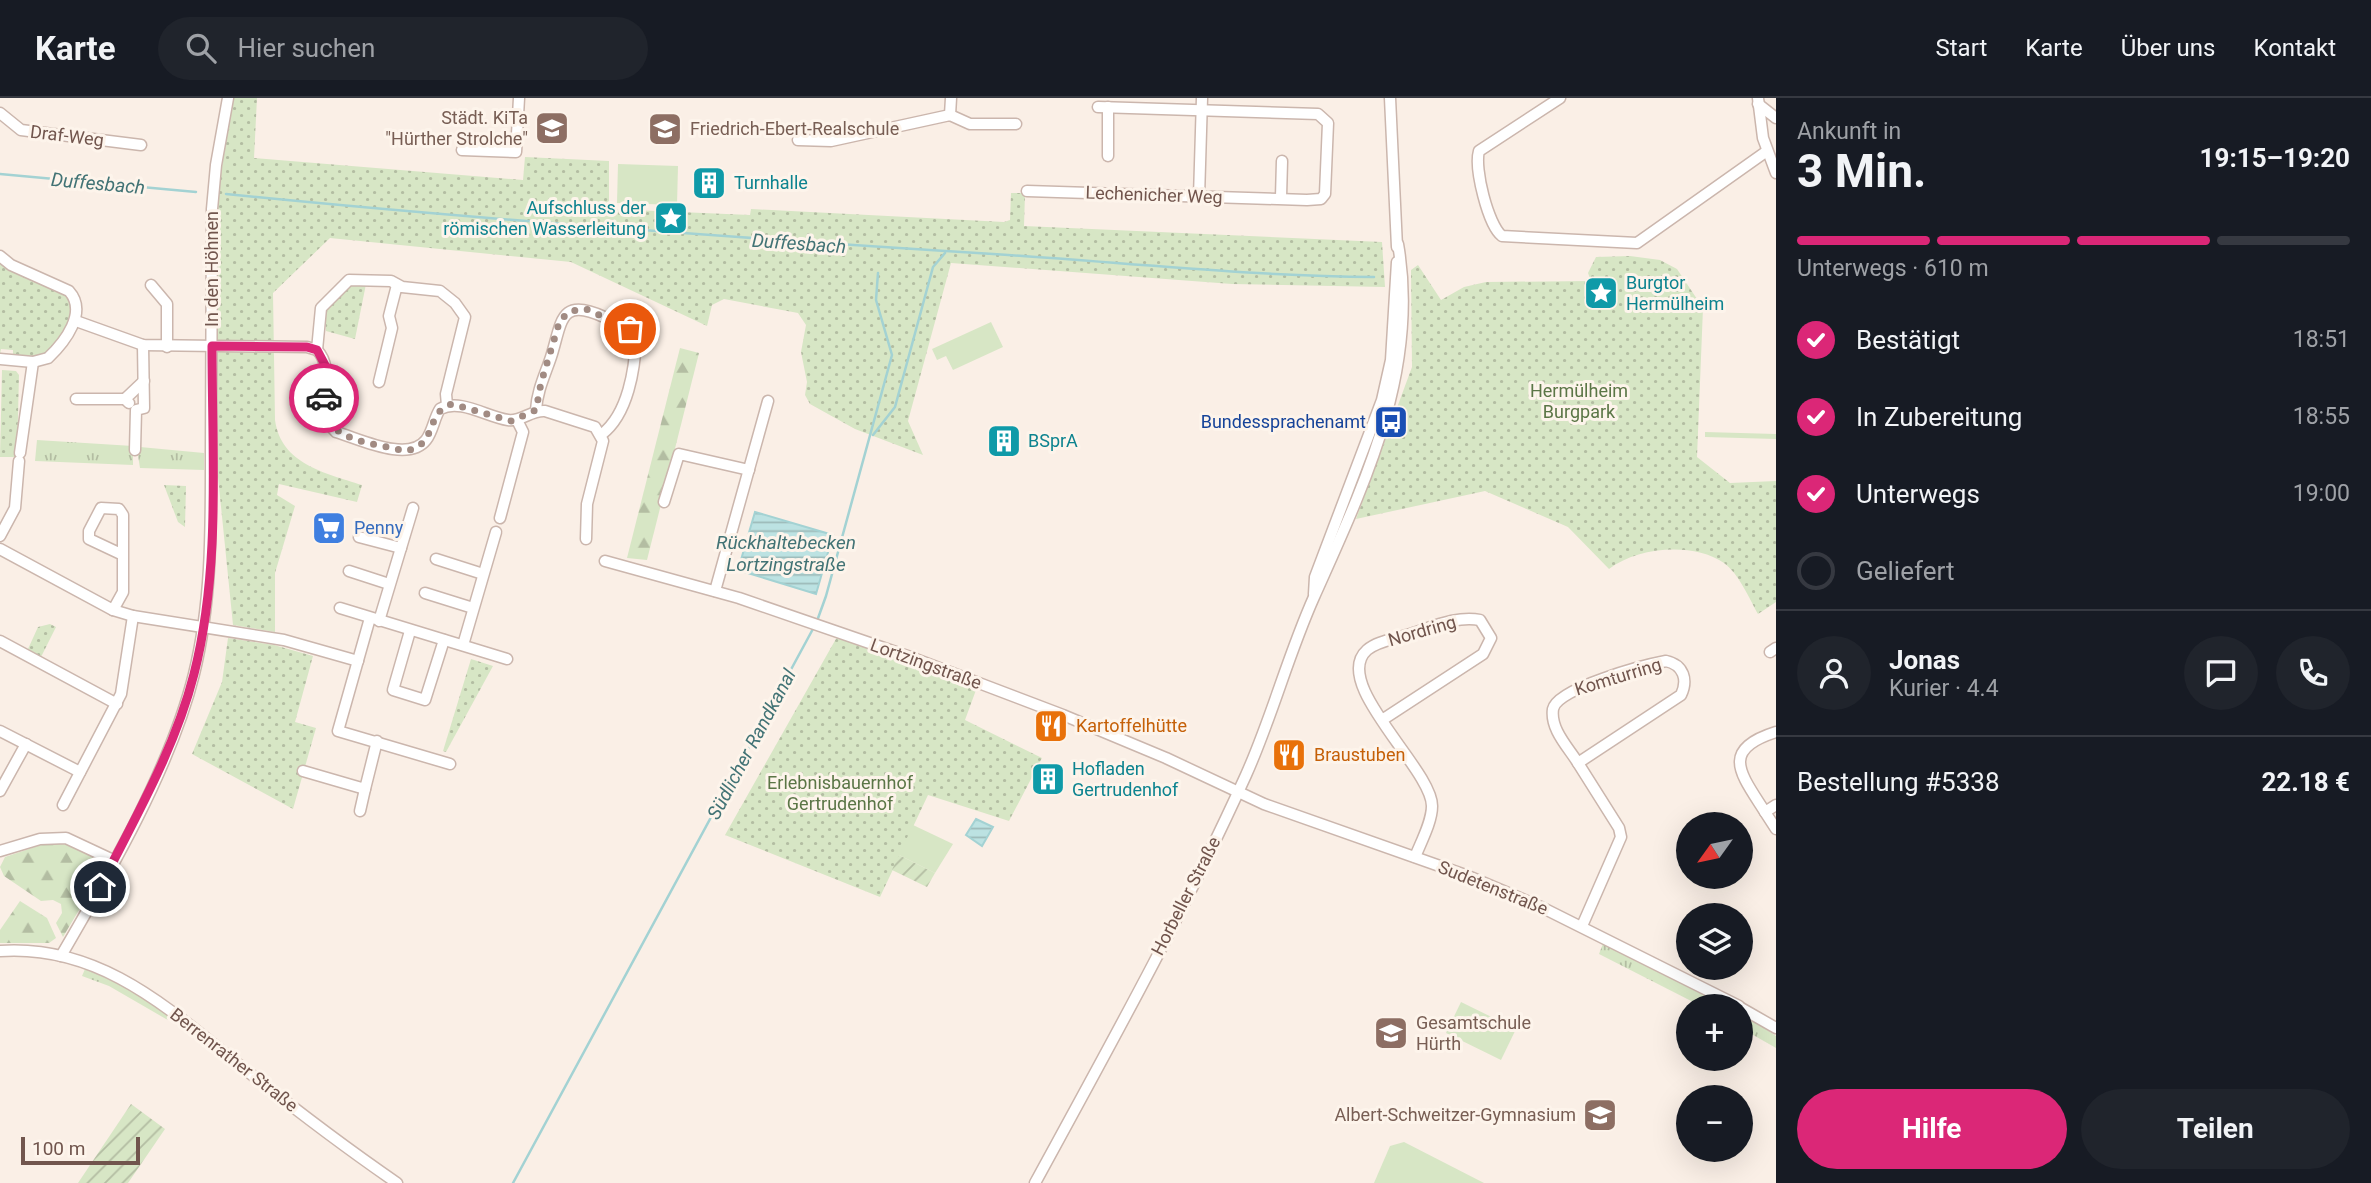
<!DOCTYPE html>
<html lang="de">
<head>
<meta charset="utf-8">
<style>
	:root { --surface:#171b24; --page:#20242c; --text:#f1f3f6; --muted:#9ea1a6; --line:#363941; --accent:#db2777 }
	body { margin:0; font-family:Roboto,sans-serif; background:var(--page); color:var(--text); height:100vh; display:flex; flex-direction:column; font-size:26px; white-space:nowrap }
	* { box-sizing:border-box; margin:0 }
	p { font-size:23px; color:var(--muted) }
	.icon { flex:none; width:38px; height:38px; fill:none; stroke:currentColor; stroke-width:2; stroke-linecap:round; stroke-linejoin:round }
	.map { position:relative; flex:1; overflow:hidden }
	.details { display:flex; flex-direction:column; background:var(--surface); width:595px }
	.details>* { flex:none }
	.needle { width:46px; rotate:237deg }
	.tools { position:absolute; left:1676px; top:714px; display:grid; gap:14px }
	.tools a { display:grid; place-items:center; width:77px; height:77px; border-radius:50%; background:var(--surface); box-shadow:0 7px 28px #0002; font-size:35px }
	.scale { position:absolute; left:21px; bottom:18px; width:119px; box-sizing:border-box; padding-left:7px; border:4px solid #71554d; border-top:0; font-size:19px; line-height:24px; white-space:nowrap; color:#71554d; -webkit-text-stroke:5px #fdf4eb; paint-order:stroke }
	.pin { position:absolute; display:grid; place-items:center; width:60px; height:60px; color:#fff; margin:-30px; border:4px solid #fff; border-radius:50%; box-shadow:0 2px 7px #0007 }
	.courier { position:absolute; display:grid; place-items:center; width:70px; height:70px; margin:-35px; border:5px solid #db2777; border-radius:50%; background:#fff; color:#222; box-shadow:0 2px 9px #0007 }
	.head em { font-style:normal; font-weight:700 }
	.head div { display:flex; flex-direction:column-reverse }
	.head { display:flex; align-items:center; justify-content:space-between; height:119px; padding:0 21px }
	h1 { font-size:46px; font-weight:700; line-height:52px }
	.bar { display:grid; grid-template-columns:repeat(4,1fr); gap:10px 7px; align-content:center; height:84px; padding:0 21px }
	.bar i { height:9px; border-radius:5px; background:var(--line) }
	.bar .selected { background:var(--accent) }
	.bar p { grid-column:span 4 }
	.line { display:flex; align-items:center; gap:18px; padding:0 21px; border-top:2px solid var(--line) }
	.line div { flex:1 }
	.round { display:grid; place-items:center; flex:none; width:74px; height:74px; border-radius:37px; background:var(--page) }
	ol { padding:0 21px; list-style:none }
	li { display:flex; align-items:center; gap:21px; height:77px }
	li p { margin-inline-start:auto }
	li .icon { padding:7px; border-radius:50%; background:var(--accent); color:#fff; stroke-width:4 }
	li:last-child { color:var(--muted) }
	li i { width:38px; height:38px; border:4px solid var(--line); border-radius:50% }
	.primary-button { display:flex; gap:14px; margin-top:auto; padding:14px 21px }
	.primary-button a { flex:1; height:80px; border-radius:42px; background:var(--accent); color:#fff; font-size:28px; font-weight:700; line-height:80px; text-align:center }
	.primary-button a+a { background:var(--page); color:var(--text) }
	header { display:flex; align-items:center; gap:42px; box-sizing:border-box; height:98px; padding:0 35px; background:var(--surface); border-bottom:2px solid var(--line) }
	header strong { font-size:33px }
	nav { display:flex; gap:38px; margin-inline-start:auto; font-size:24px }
	.search { width:490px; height:63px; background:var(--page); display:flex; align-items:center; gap:18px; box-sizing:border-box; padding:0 24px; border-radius:38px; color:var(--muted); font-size:26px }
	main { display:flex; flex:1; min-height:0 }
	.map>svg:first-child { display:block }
</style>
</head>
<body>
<header>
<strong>Karte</strong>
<div class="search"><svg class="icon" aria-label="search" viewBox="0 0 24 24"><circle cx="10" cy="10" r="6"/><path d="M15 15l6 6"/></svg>Hier suchen</div>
<nav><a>Start</a><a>Karte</a><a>Über uns</a><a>Kontakt</a></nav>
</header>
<main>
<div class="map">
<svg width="1776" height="1085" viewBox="0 0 1776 1085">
	<defs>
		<pattern id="grass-tufts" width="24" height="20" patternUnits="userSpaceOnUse" patternTransform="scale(1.75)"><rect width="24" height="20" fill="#d7e6c5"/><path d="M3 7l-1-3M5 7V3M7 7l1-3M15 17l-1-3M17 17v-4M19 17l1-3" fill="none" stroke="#b3bda2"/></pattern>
		<pattern id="forest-firs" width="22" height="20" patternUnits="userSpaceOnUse" patternTransform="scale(1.75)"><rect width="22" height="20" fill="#d7e6c5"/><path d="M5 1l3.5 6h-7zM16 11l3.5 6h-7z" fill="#b3bda2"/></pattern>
		<pattern id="park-dots" width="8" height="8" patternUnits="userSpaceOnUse" patternTransform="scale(1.75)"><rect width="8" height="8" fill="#d7e6c5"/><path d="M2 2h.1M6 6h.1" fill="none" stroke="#b3bda2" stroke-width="1.8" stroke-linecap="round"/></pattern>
		<pattern id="garden-furrows" width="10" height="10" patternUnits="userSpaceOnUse" patternTransform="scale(1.75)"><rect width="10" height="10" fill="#d7e6c5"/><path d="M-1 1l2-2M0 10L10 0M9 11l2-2" fill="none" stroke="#b3bda2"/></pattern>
		<pattern id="water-rules" width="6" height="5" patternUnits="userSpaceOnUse" patternTransform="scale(1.75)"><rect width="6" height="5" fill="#bce2e2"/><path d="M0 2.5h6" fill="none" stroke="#9dbab9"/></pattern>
	</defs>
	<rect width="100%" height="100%" fill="#faefe6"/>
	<!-- grass -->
	<g fill="url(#grass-tufts)">
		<polygon points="37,342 133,348 133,367 35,363"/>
		<polygon points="140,349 204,355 204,372 140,370 137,351"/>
		<polygon points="1604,843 1730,908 1701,908 1599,856"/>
		<polygon points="85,871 136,893 183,927 166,921 109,888 82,878"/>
		<polygon points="1741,915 1776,938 1776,950 1741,930"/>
	</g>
	<!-- forest -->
	<g fill="url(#forest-firs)">
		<polygon points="680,250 699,255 647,462 627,460"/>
		<polygon points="47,745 72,747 95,758 99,769 92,790 63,839 56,825 62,815 61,806 53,802 41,803 4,778 0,769 5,759"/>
		<polygon points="20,803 47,820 56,840 49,845 0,845 0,832"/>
	</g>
	<!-- park -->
	<g fill="url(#park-dots)">
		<path d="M233 0H257L254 60 523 82 525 59 609 63V111L750 117 751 111 1004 124 1010 122 1011 95H1025L1024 128 1382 144 1385 189 1232 186 951 165 908 323 923 357 855 331 810 306 805 297 807 284 801 254 806 227 798 215 724 201 712 207 707 228 571 164 330 140 273 195 275 322C281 366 325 375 362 387L357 404 279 386 277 397 295 408 275 475V534L233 527 218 379 216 159 217 100Z"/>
		<path d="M1630 158 1660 162 1677 171 1703 210 1697 359 1730 385 1776 383V504L1758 516C1749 500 1739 476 1724 465 1693 444 1638 449 1609 471L1568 429 1485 393 1356 421 1412 269 1411 172 1418 167 1441 202 1464 189 1486 184 1591 183 1588 175 1596 159Z"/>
		<path d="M0 162 63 192 72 205C69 227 61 246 42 260L13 258V252L1 251 0 257Z"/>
		<polygon points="353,185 366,186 355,241 326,233 325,211"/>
		<polygon points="2,272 16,273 19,277 17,359 0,359"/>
		<polygon points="164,387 186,388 185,429 178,424"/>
		<polygon points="50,526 56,529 41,559 28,551 38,529"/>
		<polygon points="837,539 976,592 965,622 1042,660 1009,723 928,697 880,799 725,737"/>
		<polygon points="228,540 274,547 313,558 295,624 316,630 293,711 192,656 222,584"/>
		<polygon points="471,561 493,568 446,654 443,653"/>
	</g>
	<!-- garden -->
	<g fill="url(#garden-furrows)">
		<polygon points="899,757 935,775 927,789 892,772"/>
		<polygon points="131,1006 165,1031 128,1085 78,1085"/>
	</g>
	<!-- pitch -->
	<g fill="#d7e6c5">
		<polygon points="618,66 678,68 677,107 617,105"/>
		<polygon points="991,224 1003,249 953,272 946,258 937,262 932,251"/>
		<polygon points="1705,334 1776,336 1776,341 1705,339"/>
		<polygon points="913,727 953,746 935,775 899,757"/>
		<polygon points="1461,904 1516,931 1501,962 1446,935"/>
		<polygon points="1404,1044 1484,1085 1374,1085 1390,1048"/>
	</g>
	<!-- water -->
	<g fill="url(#water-rules)" stroke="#a3d2d3" stroke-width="2">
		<polygon points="755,414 833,437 816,496 738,472"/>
		<polygon points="976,721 993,729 982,748 966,737"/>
	</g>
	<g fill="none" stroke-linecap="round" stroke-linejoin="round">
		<!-- stream -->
		<g stroke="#a3d2d3" stroke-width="2.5">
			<polyline points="0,76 196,94"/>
			<path d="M226 96C481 122 737 140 993 156 1120 164 1246 178 1374 179"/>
			<polyline points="873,337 895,309 933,169 945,155"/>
			<polyline points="817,523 826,498 892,257 876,202 878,175"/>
			<polyline points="513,1085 814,529"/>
		</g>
		<!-- minor casing -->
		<g stroke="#cbb6ad" stroke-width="13">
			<g id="minor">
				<polyline points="1390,0 1397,149"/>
				<path d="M1560 0 1479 53C1474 70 1488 127 1502 138L1637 145 1767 53"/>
				<polyline points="1758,0 1763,40 1776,75"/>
				<polyline points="1758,6 1776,20"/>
				<polyline points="0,15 21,32 141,47"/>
				<polyline points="950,17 951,0"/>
				<polyline points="798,42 831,43 950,17 970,26 1016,26"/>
				<polyline points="462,52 516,54 519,0"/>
				<polyline points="1108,58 1108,9"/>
				<polyline points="1027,93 1307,102 1321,101 1325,96 1328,25 1318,16 1098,9"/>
				<polyline points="1199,99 1202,0"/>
				<polyline points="1281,99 1282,63"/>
				<path d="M0 158 11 167 69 193C88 214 65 244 48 260L33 264 0 261"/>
				<polyline points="151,187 167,206 167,249"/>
				<path d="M76 223 143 247 307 249 317 252C339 275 311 311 336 334 360 341 408 365 426 342 433 333 434 320 440 311 460 300 487 319 508 322 521 324 531 312 545 313L595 329 603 343 587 406 586 441"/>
				<polyline points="317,252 321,210 349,182 391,183 402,189 440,193 455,205 465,219 446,296 447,307"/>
				<polyline points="379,284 392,230 389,218 397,187"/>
				<polyline points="76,301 125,301"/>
				<polyline points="129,305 125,301 144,283"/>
				<path d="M536 312C537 293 545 277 551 259 562 225 559 198 604 219 616 225 630 229 636 240 635 271 628 316 602 336"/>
				<polyline points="135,352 136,312 144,310 143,247"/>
				<polyline points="20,355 33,264"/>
				<polyline points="664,404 679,356 749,372"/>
				<polyline points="500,420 523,334 517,322"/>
				<polyline points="0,438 15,410 19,363"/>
				<polyline points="359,439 401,450"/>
				<polyline points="0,451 113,512 133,518 284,542 358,563"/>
				<polyline points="436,461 483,476"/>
				<polyline points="605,463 739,500 913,560 1063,617 1166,660 1264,706 1468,778 1541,809 1739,908"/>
				<polyline points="349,473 389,486"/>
				<polyline points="715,493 768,303"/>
				<polyline points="425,495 473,510"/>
				<polyline points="1314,496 1315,479 1382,302 1391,262 1397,164"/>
				<polyline points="340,510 507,561"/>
				<polyline points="113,512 123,494 123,417 119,411 101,410 89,433 89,441 123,457"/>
				<polyline points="370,520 338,633 450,666"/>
				<polyline points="379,523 413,410"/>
				<polyline points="410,533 393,592 425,602 444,542"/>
				<polyline points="0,543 117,606"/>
				<polyline points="463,547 496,434"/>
				<polyline points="1770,554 1776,550"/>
				<path d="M1666 563C1684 567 1688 582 1681 597L1578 665C1568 649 1550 631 1553 611 1557 590 1645 567 1666 563Z"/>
				<path d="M1382 622 1483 556 1491 540 1480 522C1457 517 1430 530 1407 537 1395 541 1377 543 1367 552 1330 585 1432 671 1432 708 1432 724 1421 744 1415 759"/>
				<polyline points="0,633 80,674"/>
				<path d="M1776 634C1719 652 1741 676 1765 714L1776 707"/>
				<polyline points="1578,665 1619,730 1621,739 1582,828"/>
				<polyline points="303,673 365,691 377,643"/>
				<polyline points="0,693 26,646"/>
				<polyline points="63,707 121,596 133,518"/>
				<polyline points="360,713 365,691"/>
				<polyline points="1765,714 1776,731"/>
				<polyline points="0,753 40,741 66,740 113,762"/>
				<path d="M0 853C103 846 172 914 247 973 296 1012 346 1050 397 1085"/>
				<path d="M61 858C110 774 171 669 194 576 212 503 211 429 211 354 211 273 212 192 212 111L216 67 228 0"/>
				<polyline points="1741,910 1776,930"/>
				<path d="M1035 1085C1108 951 1183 816 1246 677 1272 619 1288 557 1314 499 1364 387 1420 272 1398 146"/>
			</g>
		</g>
		<!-- minor -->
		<use href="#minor" stroke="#fff" stroke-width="10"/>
	</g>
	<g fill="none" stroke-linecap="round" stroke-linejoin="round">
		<!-- done -->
		<path stroke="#a18b83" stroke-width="7" stroke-dasharray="0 12.6" d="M324 300C321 344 371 344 405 353 439 348 424 314 452 306L511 323 536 312 541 285 560 222 571 213 586 211 630 231"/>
		<!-- route -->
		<path stroke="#db2777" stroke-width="9" d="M100 789C135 720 175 651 194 576 221 470 212 356 212 248L307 249 317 252 325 267 324 300"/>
	</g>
	<!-- icons -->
	<defs>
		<g id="school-square" transform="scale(1.75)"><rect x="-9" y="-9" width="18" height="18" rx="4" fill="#8d6e63" stroke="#fdf4eb"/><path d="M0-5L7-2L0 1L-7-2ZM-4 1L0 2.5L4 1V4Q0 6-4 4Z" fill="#fff"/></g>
		<g id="building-square" transform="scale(1.75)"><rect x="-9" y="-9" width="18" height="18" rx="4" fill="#0f9aa8" stroke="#fdf4eb"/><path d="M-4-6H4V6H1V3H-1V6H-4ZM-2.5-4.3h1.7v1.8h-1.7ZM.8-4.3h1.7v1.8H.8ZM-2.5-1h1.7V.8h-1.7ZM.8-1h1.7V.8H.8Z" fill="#fff"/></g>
		<g id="sight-square" transform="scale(1.75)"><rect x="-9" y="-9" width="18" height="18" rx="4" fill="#0f9aa8" stroke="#fdf4eb"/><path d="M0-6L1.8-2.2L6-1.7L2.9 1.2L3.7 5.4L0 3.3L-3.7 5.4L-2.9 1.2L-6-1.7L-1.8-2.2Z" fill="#fff"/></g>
		<g id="bus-square" transform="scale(1.75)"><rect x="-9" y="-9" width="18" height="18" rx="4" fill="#1a4fb4" stroke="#fdf4eb"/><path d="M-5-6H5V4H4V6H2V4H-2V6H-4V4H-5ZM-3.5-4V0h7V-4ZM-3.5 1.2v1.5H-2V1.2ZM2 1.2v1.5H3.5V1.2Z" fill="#fff"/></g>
		<g id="supermarket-square" transform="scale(1.75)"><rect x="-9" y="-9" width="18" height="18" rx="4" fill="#3f7fe0" stroke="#fdf4eb"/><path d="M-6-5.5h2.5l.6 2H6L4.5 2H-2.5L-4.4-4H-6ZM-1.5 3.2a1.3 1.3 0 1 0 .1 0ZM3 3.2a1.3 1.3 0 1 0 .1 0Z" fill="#fff"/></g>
		<g id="restaurant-square" transform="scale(1.75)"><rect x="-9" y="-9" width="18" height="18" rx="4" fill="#e8710a" stroke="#fdf4eb"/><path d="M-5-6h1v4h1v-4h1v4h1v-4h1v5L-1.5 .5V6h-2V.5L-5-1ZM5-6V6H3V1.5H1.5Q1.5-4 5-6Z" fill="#fff"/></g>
	</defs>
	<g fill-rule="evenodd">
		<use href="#school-square" x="552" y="30"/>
		<use href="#school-square" x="665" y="31"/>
		<use href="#building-square" x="709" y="85"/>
		<use href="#sight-square" x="671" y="120"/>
		<use href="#sight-square" x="1601" y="195"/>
		<use href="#bus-square" x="1391" y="324"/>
		<use href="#building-square" x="1004" y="343"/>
		<use href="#supermarket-square" x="329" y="430"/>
		<use href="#restaurant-square" x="1051" y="628"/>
		<use href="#restaurant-square" x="1289" y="657"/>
		<use href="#building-square" x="1048" y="681"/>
		<use href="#school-square" x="1391" y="935"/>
		<use href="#school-square" x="1600" y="1017"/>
	</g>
	<g text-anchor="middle" stroke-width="6" stroke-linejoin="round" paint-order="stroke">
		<!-- education labels -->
		<g font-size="18" fill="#785e54" stroke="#fdf4eb" text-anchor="end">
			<text x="528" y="26">Städt. KiTa<tspan x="528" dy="21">"Hürther Strolche"</tspan></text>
			<text x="690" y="37" text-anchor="start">Friedrich-Ebert-Realschule</text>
			<text x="1416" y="931" text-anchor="start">Gesamtschule<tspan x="1416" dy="21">Hürth</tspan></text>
			<text x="1576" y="1023">Albert-Schweitzer-Gymnasium</text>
		</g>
		<!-- street labels -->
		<g font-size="18" fill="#71554d" stroke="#fdf4eb">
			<text transform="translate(67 38) rotate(7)" y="6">Draf-Weg</text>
			<text transform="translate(1154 97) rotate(2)" y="6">Lechenicher Weg</text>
			<text transform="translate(212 171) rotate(-90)" y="6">In den Höhnen</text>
			<text transform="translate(1422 533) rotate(-16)" y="6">Nordring</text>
			<text transform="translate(926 566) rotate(20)" y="6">Lortzingstraße</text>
			<text transform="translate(1618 579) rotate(-17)" y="6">Komturring</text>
			<text transform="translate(1493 790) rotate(22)" y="6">Sudetenstraße</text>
			<text transform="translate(1186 798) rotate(-63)" y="6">Horbeller Straße</text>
			<text transform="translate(234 962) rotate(38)" y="6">Berrenrather Straße</text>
		</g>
		<!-- culture labels -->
		<g font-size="18" fill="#0d838f" stroke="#fdf4eb" text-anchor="start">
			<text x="734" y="91">Turnhalle</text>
			<text x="646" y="116" text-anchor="end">Aufschluss der<tspan x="646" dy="21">römischen Wasserleitung</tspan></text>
			<text x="1626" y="191">Burgtor<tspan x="1626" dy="21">Hermülheim</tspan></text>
			<text x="1028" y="349">BSprA</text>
			<text x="1072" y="677">Hofladen<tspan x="1072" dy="21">Gertrudenhof</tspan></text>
		</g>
		<!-- park labels -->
		<g font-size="18" fill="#5b7646" stroke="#fdf4eb">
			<text x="1579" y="299">Hermülheim<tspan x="1579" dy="21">Burgpark</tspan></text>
			<text x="840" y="691">Erlebnisbauernhof<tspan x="840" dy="21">Gertrudenhof</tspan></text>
		</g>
		<!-- transit labels -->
		<g font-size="18" fill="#164399" stroke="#fdf4eb" text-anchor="end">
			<text x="1366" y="330">Bundessprachenamt</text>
		</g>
		<!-- shop labels -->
		<g font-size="18" fill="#366cbe" stroke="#fdf4eb" text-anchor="start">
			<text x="354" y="436">Penny</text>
		</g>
		<!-- food labels -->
		<g font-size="18" fill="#c56008" stroke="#fdf4eb" text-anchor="start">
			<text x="1076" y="634">Kartoffelhütte</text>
			<text x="1314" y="663">Braustuben</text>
		</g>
		<!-- water labels -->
		<g font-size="19" font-style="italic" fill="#427375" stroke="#fdf4eb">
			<text transform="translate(98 85) rotate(5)" y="7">Duffesbach</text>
			<text transform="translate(799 145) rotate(4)" y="7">Duffesbach</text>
			<text x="786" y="451">Rückhaltebecken<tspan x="786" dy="22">Lortzingstraße</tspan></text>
			<text transform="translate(751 646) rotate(-62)" y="7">Südlicher Randkanal</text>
		</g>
	</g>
</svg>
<div class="tools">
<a><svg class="needle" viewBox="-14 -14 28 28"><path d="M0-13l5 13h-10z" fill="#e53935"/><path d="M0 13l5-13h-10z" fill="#9ea1a6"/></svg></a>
<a><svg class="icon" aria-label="layers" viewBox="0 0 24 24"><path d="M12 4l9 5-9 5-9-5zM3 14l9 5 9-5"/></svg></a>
<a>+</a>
<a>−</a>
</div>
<div class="scale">100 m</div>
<div class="pin" style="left:630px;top:231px;background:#ea580c"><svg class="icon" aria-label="bag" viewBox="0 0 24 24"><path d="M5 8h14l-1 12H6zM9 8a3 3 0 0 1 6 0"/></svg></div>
<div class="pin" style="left:100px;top:789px;background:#1f2937"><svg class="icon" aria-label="home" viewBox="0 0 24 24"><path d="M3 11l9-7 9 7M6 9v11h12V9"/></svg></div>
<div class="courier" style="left:324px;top:300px"><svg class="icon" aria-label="car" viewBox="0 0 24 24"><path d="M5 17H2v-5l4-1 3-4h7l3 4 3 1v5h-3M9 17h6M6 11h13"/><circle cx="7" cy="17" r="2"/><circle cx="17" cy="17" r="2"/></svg></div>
</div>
<section class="details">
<div class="head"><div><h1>3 Min.</h1><p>Ankunft in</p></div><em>19:15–19:20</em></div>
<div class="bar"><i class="selected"></i><i class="selected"></i><i class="selected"></i><i></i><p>Unterwegs · 610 m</p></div>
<ol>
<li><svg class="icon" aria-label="check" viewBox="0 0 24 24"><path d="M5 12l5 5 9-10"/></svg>Bestätigt<p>18:51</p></li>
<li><svg class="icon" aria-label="check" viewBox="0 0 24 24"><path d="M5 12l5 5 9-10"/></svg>In Zubereitung<p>18:55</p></li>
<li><svg class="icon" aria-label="check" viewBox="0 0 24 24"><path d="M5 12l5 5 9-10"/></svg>Unterwegs<p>19:00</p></li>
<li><i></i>Geliefert</li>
</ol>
<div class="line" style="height:126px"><a class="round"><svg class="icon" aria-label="person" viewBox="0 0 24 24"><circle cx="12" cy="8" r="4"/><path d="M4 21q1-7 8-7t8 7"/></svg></a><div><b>Jonas</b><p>Kurier · 4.4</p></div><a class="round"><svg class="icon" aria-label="chat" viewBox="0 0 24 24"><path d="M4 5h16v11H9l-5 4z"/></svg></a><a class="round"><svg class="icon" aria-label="phone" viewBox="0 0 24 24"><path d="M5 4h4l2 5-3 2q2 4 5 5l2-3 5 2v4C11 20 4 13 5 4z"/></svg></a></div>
<div class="line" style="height:91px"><div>Bestellung #5338</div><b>22.18 €</b></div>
<div class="primary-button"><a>Hilfe</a><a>Teilen</a></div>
</section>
</main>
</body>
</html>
